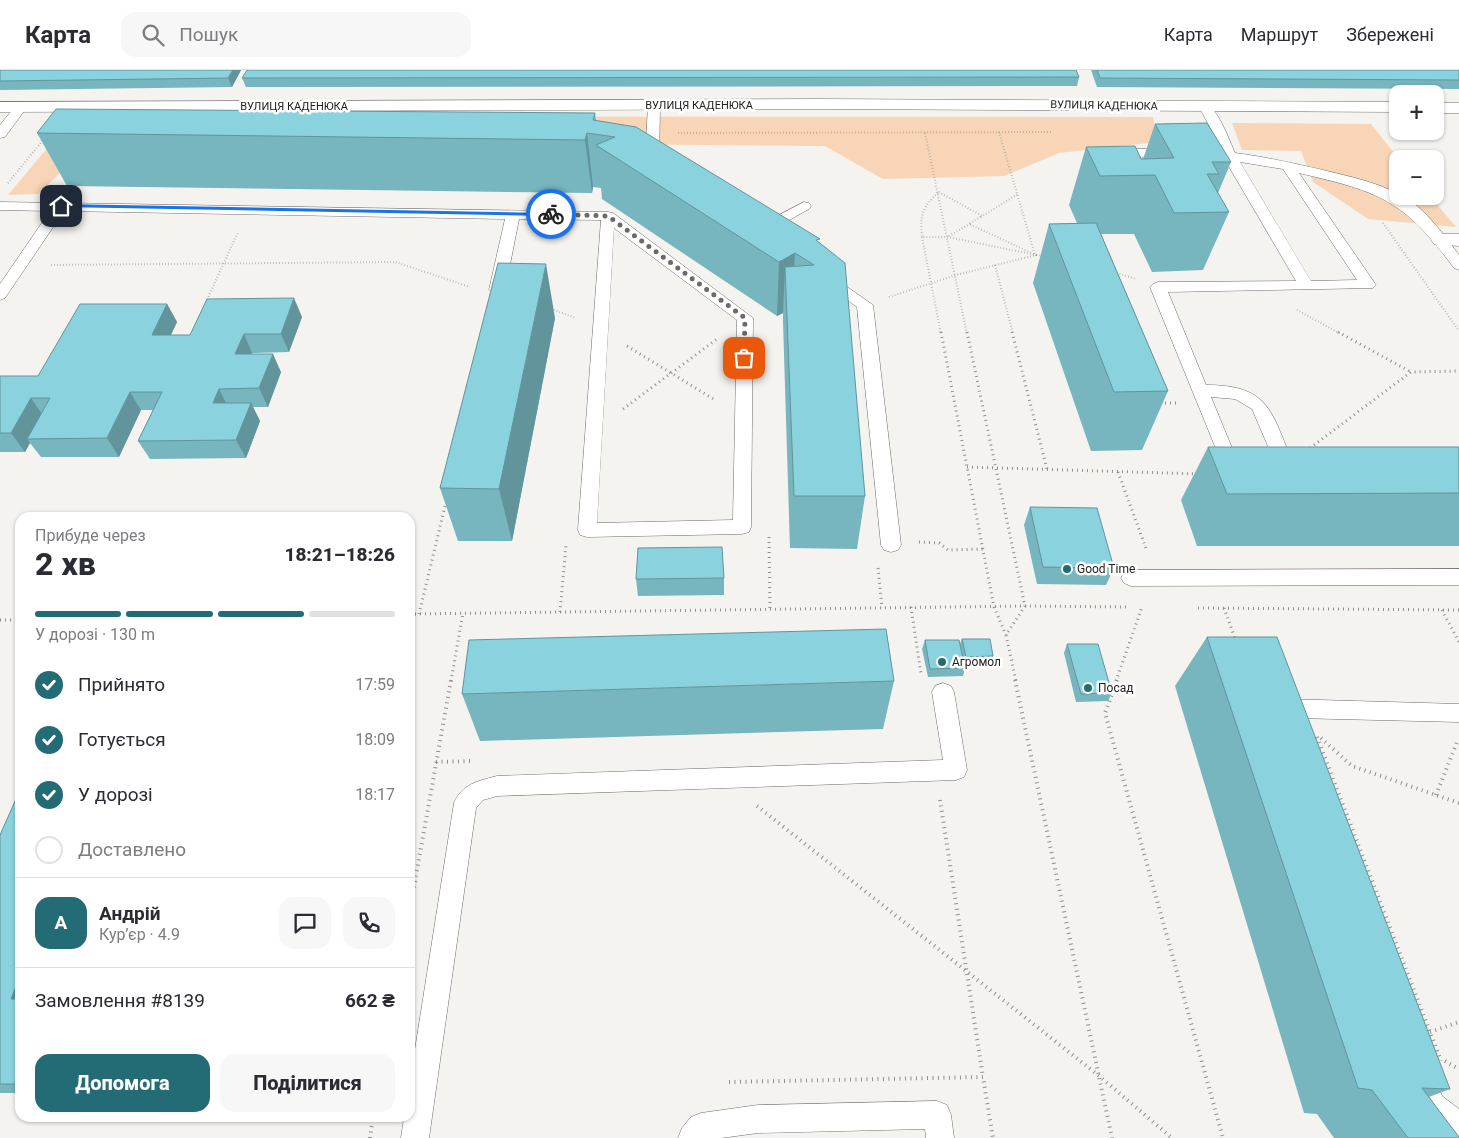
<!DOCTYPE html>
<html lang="uk">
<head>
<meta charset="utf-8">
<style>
	:root { --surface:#fff; --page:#f7f7f7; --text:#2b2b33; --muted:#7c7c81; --line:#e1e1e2; --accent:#236c76 }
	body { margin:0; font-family:Roboto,sans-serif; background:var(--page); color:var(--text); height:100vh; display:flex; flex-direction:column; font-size:19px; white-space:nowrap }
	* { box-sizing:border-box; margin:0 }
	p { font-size:16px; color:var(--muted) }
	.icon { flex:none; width:28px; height:28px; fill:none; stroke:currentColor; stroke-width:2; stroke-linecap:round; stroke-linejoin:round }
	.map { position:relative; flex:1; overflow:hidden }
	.panel { position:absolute; left:15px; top:442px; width:400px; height:610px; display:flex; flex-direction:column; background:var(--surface); border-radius:15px; box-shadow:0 1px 4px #0004 }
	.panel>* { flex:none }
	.fabs { position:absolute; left:1389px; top:15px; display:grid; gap:10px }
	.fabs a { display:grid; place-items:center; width:55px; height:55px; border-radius:10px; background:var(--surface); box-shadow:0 1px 4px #0004; font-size:25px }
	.pin { position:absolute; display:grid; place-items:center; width:42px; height:42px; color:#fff; margin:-21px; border-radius:10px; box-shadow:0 2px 8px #0006 }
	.courier { position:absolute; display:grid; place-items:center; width:50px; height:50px; margin:-25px; border:4px solid #1a73e8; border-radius:50%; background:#fff; color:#222; box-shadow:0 1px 6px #0007 }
	.head em { font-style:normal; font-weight:800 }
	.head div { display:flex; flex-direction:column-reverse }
	.head { display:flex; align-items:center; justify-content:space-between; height:85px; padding:0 20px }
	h1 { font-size:32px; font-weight:800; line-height:38px }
	.bar { display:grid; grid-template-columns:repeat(4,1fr); gap:8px 5px; align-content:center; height:60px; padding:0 20px }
	.bar i { height:6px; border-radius:4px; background:var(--line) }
	.bar .active { background:var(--accent) }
	.bar p { grid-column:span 4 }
	.line { display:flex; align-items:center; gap:12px; padding:0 20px; border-top:1px solid var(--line) }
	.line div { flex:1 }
	.round { display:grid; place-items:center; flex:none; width:52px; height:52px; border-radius:15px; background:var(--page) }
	ol { padding:0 20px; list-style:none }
	li { display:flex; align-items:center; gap:15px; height:55px }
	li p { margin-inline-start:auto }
	li .icon { padding:5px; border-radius:50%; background:var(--accent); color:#fff; stroke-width:4 }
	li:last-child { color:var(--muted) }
	li i { width:28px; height:28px; border:2px solid var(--line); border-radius:50% }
	.cta { display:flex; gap:10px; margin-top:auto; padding:10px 20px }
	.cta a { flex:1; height:58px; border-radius:15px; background:var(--accent); color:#fff; font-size:20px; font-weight:800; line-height:58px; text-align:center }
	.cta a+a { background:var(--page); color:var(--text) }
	header { display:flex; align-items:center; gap:30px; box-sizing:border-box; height:70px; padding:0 25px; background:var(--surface); border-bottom:1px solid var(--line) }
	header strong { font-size:24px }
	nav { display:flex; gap:28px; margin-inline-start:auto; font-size:18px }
	.search { width:350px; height:45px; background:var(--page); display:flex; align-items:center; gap:12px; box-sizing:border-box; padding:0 18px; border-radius:15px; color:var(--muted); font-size:19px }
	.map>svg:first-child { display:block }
</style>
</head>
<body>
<header>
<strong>Карта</strong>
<div class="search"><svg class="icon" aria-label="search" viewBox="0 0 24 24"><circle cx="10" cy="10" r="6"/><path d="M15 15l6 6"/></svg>Пошук</div>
<nav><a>Карта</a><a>Маршрут</a><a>Збережені</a></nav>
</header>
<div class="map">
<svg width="1459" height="1068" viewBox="0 0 1459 1068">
	<rect width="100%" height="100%" fill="#f5f3f0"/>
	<!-- green -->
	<g fill="#f7d5b6">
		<polygon points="74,46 1153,47 1157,72 1059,83 1004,106 883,109 825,76 125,70 81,83 38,124 8,125"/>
		<polygon points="1232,53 1371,54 1399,89 1398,89 1398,126 1430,126 1456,157 1368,149 1313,112 1301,81 1242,80"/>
	</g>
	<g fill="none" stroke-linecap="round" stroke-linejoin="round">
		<!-- lane casing -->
		<g stroke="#6e6c6a" stroke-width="1">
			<g id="lane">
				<polygon points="654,31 660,35 659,93 652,97 645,93 648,35"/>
				<polygon points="21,33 27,37 5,67 0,68 0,55 17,34"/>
				<path d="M1205 33C1217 36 1230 72 1235 83 1267 87 1296 94 1327 101 1351 107 1376 112 1398 124V126C1416 126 1448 170 1459 185V200L1454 198C1403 129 1380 122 1299 103L1376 215 1373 218 1168 222 1206 315C1273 315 1271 345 1295 397L1292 402 1286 403 1280 402 1277 397 1252 339 1235 329 1211 327 1237 390 1244 391 1247 396 1244 401 1238 402 1225 401 1150 217 1153 214 1158 212 1296 211 1225 90 1216 89 1214 86 1221 82 1212 61 1199 37ZM1240 92 1283 99 1357 210 1311 211Z"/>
				<polygon points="1122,78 1172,80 1179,84 1172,88 1122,86 1111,88 1104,84 1106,81"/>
				<path d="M0 132 608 142 613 143 753 248 751 457 749 462 742 464 587 467 580 465 578 460 601 150 519 149 505 220 502 223H492L489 220 505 149 64 141 5 228 0 230V214L50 141 0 140ZM614 158 737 250 733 450 597 453Z"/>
				<polygon points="804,132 809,133 811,136 809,139 766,163 756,163 754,160 756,157"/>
				<polygon points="825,203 830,205 873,235 901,475 898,480 891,482 884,480 881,475 857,237 820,211 817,208 820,205"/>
				<polygon points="1459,499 1459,515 1131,516 1124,513 1121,508 1124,503 1131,500"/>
				<path d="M943 613 951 616 954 622 967 700 964 707 956 710 497 726 483 730 476 738 429 1068H401L404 1048H410V1011L454 733C462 714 478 711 497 706L943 690 932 622 935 616Z"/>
				<polygon points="1284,629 1459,634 1459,652 1295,648 1294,651 1286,653 1278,651 1273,638 1276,631"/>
				<polygon points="1426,1006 1436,1010 1442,1026 1459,1039 1459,1068 1449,1066 1421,1045 1412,1020 1416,1010"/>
				<polygon points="937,1031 947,1035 951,1045 954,1068 926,1068 925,1059 758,1063 721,1068 678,1068 682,1058 691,1047 701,1043 758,1035"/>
			</g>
		</g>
		<!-- street casing -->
		<g stroke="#6e6c6a" stroke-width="1">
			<polygon id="street" points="1441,164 1459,164 1459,176 1434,174 1431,170 1434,166"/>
		</g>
		<!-- secondary casing -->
		<g stroke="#6e6c6a" stroke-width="1">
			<g id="secondary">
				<polygon points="818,29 1398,32 1398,42 818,39 0,42 0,32"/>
				<rect x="1435" y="33" width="24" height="10"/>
			</g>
		</g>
		<!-- path-far2 -->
		<g stroke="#908f8d" stroke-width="2" stroke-dasharray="0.5 2.5" stroke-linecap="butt">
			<polyline points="999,62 1035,185"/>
			<polyline points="678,63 1052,62"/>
			<polyline points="925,63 967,264"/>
			<polyline points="8,113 44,69"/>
			<path d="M939 122 982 146 969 154 1036 185 948 167H922C920 145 922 137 939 122Z"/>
			<polyline points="981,147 1018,124"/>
			<polyline points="1383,153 1459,261"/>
			<polyline points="949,166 971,153"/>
			<polyline points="922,167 941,264"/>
			<polyline points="51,195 395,192 470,217"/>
			<polyline points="995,195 1013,264"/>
			<polyline points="1114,202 1136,209"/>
			<polyline points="889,227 956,205 1036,185 1044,186"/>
			<polyline points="206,232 238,162"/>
			<polyline points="551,239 576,248"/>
			<polyline points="1297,240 1341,264"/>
		</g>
		<!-- path-far1 -->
		<g stroke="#908f8d" stroke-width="3" stroke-dasharray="1 4" stroke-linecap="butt">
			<polyline points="941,262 994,537 1006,565"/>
			<polyline points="967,262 1025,536 1006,565 1016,611"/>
			<polyline points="1012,262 1047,399"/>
			<polyline points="1338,262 1411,302"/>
			<polyline points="627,276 715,330"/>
			<polyline points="1160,333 1176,333"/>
			<polyline points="623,339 717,269"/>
			<polyline points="1310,378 1411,302 1459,301"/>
			<polyline points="967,397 1199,404"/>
			<polyline points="1118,402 1147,481"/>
			<polyline points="769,467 770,539"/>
			<polyline points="919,472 939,473 948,480 983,479"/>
			<polyline points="878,498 882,538"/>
			<polyline points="911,537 921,604"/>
			<polyline points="1198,538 1459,540"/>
			<polyline points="1224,538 1236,571"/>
			<polyline points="1442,540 1459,572"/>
			<polyline points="560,542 566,475"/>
			<polyline points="410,544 1025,536 1129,537"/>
			<polyline points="419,544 446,432"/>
			<polyline points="0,550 20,550"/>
			<polyline points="451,611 463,543"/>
			<polyline points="1116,611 1142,537"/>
		</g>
		<!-- path -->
		<g stroke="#908f8d" stroke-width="4" stroke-dasharray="1 4.5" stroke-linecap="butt">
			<polyline points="1015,610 1112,1068"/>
			<polyline points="1117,610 1105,643 1223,1068"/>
			<polyline points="1317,667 1441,991"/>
			<polyline points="1321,668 1352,696 1459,733"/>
			<polyline points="436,692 473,691"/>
			<polyline points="1436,725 1457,672"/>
			<polyline points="940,730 983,1007"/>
			<polyline points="757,736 1098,1005 1172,1068"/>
			<polyline points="410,839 451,610"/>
			<polyline points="1430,962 1459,952"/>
			<polyline points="1445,991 1459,999"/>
			<polyline points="729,1012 983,1007 993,1068"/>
			<polyline points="370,1068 373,1048"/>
		</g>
		<!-- lane -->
		<use href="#lane" fill="#fff" fill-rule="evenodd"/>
		<!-- street -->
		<use href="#street" fill="#fff" fill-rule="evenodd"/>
		<!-- secondary -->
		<use href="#secondary" fill="#fff" fill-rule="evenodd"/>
	</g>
	<!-- wall -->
	<g fill="#77b5bf">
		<polygon points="0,0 241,0 232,17 0,20"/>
		<polygon points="1091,0 1459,0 1459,19 1097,17"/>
		<polygon points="1079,7 1077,16 246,17 242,8"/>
		<polygon points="595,43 596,51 820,173 865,426 857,479 790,478 783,252 783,243 777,246 602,129 601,118 593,117 592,123 67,116 37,63"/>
		<polygon points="1155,54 1231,92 1218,123 1229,142 1203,200 1152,202 1134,164 1101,164 1168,321 1142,380 1091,381 1033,213 1049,154 1077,153 1069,135 1086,77 1143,89"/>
		<polygon points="167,234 177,252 171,265 190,265 302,247 289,282 252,283 252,284 281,302 268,337 253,337 260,351 246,388 150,389 138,371 153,340 141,340 119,387 41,387 30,373 25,382 0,382 0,306 38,306"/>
		<polygon points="555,248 512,471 458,471 440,418"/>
		<polygon points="1208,377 1459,377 1459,476 1197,476 1181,430"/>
		<polygon points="1030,437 1114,498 1106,515 1037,514 1024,455"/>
		<polygon points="724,508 724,525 638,526 636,509"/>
		<polygon points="1207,567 1450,1019 1429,1027 1459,1068 1334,1068 1317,1044 1304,1043 1175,616"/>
		<polygon points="962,569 993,586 990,595 965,596 965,598 963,606 928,607 922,579 925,570 960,574"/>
		<polygon points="1067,574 1112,623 1108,631 1076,632 1064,583"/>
		<polygon points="894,611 883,659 480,671 462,624"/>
		<polygon points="20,720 20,1023 0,1023 0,765"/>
	</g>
	<!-- shaded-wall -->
	<g fill="#61949b">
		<polygon points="233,0 241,0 232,17 228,8"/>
		<polygon points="587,63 593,117 592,123 585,70"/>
		<polygon points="795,183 792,238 785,197 783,243 777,246 779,192"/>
		<polygon points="546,194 555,248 512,471 499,419"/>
		<polygon points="294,228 302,247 289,282 281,264"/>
		<polygon points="167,234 177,252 162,283 152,265"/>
		<polygon points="244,264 252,283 244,302 235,284"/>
		<polygon points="273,284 281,302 268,337 259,318"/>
		<polygon points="219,319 228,337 213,333"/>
		<polygon points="130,322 141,340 119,387 107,368"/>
		<polygon points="31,328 44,347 27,369 30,373 25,382 11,363"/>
		<polygon points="251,333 260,351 246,388 236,370"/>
		<polygon points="20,906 20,934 11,929"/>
	</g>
	<!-- building -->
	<g fill="#8ad3de" stroke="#61949b">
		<polygon points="0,0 233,0 228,8 0,11"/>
		<polygon points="247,0 1076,0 1079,7 242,8"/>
		<polygon points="1097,0 1459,0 1459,10 1100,8"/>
		<polygon points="56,39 595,43 593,50 636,57 820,169 816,170 845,193 865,426 794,426 785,197 814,195 795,183 779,192 596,75 615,67 587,63 585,70 37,63"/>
		<polygon points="1207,53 1231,92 1212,92 1219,104 1207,104 1229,142 1174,143 1155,105 1100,106 1086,77 1135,76 1141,89 1174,88 1155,54"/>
		<polygon points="1096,153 1168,321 1114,322 1049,154"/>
		<polygon points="498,193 546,194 499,419 440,418"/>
		<polygon points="294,228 281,264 244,264 235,284 273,284 259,318 219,319 213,333 251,333 236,370 138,371 162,322 130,322 107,368 27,369 50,328 31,328 11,363 0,363 0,306 38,306 80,234 167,234 152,265 190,265 207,229"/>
		<polygon points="1208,377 1459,377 1459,423 1227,424"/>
		<polygon points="1030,437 1097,438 1114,498 1043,497"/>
		<polygon points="722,477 724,508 636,509 638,478"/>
		<polygon points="886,559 894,611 462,624 469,570"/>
		<polygon points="1207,567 1277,567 1450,1019 1422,1018 1459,1067 1459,1068 1408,1068 1372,1020 1358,1018"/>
		<polygon points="962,569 990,569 993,586 966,587"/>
		<polygon points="925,570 959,570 965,598 930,599"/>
		<polygon points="1067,574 1098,574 1112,623 1081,624"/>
		<polygon points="20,720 20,906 11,929 20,929 20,1014 0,1014 0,765"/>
	</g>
	<!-- route -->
	<polygon fill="#1a73e8" points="61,134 551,143 554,144 551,146 59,137"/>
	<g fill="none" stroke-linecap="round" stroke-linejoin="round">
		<!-- done -->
		<polyline stroke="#6c6a69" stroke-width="5" stroke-dasharray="0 9" points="551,144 608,146 745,248 744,288"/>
	</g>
	<!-- markers -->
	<g fill="#236c76" stroke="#fff" stroke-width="2">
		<circle cx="1067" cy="499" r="5"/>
		<circle cx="942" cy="592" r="5"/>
		<circle cx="1088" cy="618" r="5"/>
	</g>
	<g text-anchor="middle" stroke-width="5" stroke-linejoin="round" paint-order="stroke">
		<!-- far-street labels -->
		<g font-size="11" fill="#222120" stroke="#fff">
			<text x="699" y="39">ВУЛИЦЯ КАДЕНЮКА</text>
			<text transform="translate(1104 35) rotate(1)" y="4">ВУЛИЦЯ КАДЕНЮКА</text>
			<text x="294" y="40">ВУЛИЦЯ КАДЕНЮКА</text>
		</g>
		<!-- poi labels -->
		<g font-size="12" fill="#222120" stroke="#fff" text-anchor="start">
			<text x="1077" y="503">Good Time</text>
			<text x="952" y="596">Агромол</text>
			<text x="1098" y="622">Посад</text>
		</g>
	</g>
</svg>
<div class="fabs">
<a>+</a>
<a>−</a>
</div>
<div class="pin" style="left:744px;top:288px;background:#ea580c"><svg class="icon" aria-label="bag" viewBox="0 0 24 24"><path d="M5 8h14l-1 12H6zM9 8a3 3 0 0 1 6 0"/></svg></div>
<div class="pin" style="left:61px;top:136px;background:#1f2937"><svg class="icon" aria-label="home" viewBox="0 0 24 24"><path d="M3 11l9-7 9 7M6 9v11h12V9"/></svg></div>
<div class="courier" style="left:551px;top:144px"><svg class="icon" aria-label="bike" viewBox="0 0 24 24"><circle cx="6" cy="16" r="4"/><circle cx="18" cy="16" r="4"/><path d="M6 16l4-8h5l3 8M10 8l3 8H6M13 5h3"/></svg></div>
<section class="panel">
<div class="head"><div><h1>2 хв</h1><p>Прибуде через</p></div><em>18:21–18:26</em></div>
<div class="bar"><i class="active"></i><i class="active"></i><i class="active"></i><i></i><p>У дорозі · 130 m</p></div>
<ol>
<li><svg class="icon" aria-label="check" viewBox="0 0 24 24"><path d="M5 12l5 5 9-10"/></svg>Прийнято<p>17:59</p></li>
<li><svg class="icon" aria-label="check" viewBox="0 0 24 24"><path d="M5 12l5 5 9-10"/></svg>Готується<p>18:09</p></li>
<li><svg class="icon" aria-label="check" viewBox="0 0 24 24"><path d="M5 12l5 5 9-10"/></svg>У дорозі<p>18:17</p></li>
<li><i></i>Доставлено</li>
</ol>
<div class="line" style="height:90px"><b class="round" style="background:var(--accent);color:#fff">А</b><div><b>Андрій</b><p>Кур’єр · 4.9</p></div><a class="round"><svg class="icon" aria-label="chat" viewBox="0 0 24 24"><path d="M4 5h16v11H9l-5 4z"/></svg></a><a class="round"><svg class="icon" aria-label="phone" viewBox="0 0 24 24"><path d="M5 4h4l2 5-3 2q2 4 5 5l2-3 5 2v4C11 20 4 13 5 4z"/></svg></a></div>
<div class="line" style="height:65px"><div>Замовлення #8139</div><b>662 ₴</b></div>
<div class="cta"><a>Допомога</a><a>Поділитися</a></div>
</section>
</div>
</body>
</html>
